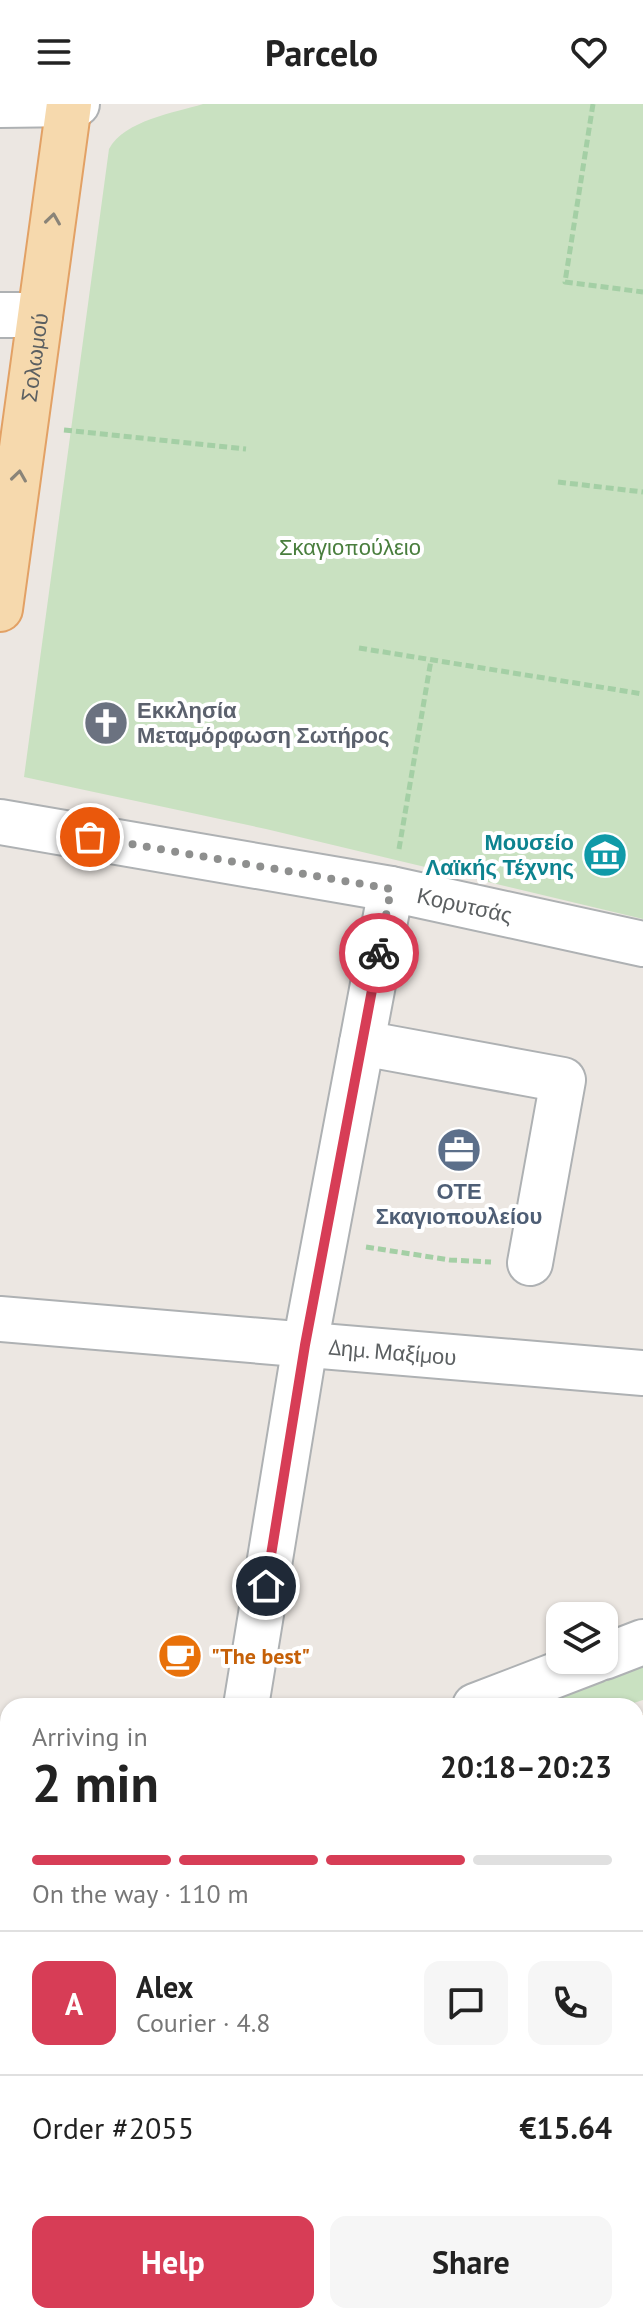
<!DOCTYPE html>
<html lang="en">
<head>
<meta charset="utf-8">
<style>
	:root { --surface:#fff; --page:#f6f6f6; --text:#222; --muted:#767676; --line:#e0e0e0; --accent:#d73d56 }
	body { margin:0; font-family:"PT Sans",sans-serif; background:var(--page); color:var(--text); height:100vh; display:flex; flex-direction:column; font-size:30px; white-space:nowrap }
	* { box-sizing:border-box; margin:0 }
	p { font-size:26px; color:var(--muted) }
	.icon { flex:none; width:44px; height:44px; fill:none; stroke:currentColor; stroke-width:2; stroke-linecap:round; stroke-linejoin:round }
	.map { position:relative; flex:1; overflow:hidden }
	.details { position:absolute; left:0px; top:1594px; width:644px; height:626px; display:flex; flex-direction:column; background:var(--surface); border-radius:24px 24px 0 0; box-shadow:0 2px 6px #0004 }
	.details>* { flex:none }
	.tools { position:absolute; left:546px; top:1498px; display:grid; gap:16px }
	.tools a { display:grid; place-items:center; width:72px; height:72px; border-radius:16px; background:var(--surface); box-shadow:0 2px 6px #0004; font-size:40px }
	.pin { position:absolute; display:grid; place-items:center; width:68px; height:68px; color:#fff; margin:-34px; border:4px solid #fff; border-radius:50%; box-shadow:0 2px 8px #0007 }
	.courier { position:absolute; display:grid; place-items:center; width:80px; height:80px; margin:-40px; border:6px solid #d73d56; border-radius:50%; background:#fff; color:#222; box-shadow:0 2px 10px #0007 }
	.summary em { font-style:normal; font-weight:600 }
	.summary div { display:flex; flex-direction:column-reverse }
	.summary { display:flex; align-items:center; justify-content:space-between; height:136px; padding:0 32px }
	h1 { font-size:52px; font-weight:600; line-height:60px }
	.bar { display:grid; grid-template-columns:repeat(4,1fr); gap:12px 8px; align-content:center; height:96px; padding:0 32px }
	.bar i { height:10px; border-radius:6px; background:var(--line) }
	.bar .active { background:var(--accent) }
	.bar p { grid-column:span 4 }
	.line { display:flex; align-items:center; gap:20px; padding:0 32px; border-top:2px solid var(--line) }
	.line div { flex:1 }
	.round { display:grid; place-items:center; flex:none; width:84px; height:84px; border-radius:16px; background:var(--page) }
	.primary-button { display:flex; gap:16px; margin-top:auto; padding:16px 32px }
	.primary-button a { flex:1; height:92px; border-radius:16px; background:var(--accent); color:#fff; font-size:32px; font-weight:600; line-height:92px; text-align:center }
	.primary-button a+a { background:var(--page); color:var(--text) }
	header { display:flex; justify-content:space-between; align-items:center; height:104px; padding:0 32px; background:var(--surface); font-size:36px; font-weight:600 }
	.map>svg:first-child { display:block }
</style>
</head>
<body>
<header><svg class="icon" aria-label="menu" viewBox="0 0 24 24"><path d="M4 6h16M4 12h16M4 18h16"/></svg>Parcelo<svg class="icon" aria-label="heart" viewBox="0 0 24 24"><path d="M12 20l-8-8c-3-5 5-10 8-4 3-6 11-1 8 4z"/></svg></header>
<div class="map">
<svg width="643" height="2219" viewBox="0 0 643 2219">
	<rect width="100%" height="100%" fill="#ece7e2"/>
	<!-- park -->
	<g fill="#c9e1c1">
		<path d="M203 0H643V815L266 725 24 673 109 45C125 16 174 9 203 0Z"/>
		<polygon points="643,1554 643,1596 624,1602 517,1602"/>
	</g>
	<g fill="none" stroke-linecap="round" stroke-linejoin="round">
		<!-- minor casing -->
		<g stroke="#aeb1b3" stroke-width="48">
			<g id="minor">
				<polyline points="0,1 77,0"/>
				<polyline points="0,211 40,211"/>
				<path id="s1" d="M0 718 391 785 643 840"/>
				<polyline points="362,939 563,976 530,1159"/>
				<path id="s2" d="M0 1215 643 1269"/>
				<polyline points="604,1553 643,1538"/>
				<polyline points="246,1602 305,1241 391,785"/>
				<polyline points="475,1602 595,1556"/>
				<polyline points="0,2075 8,2074"/>
				<polyline points="271,2212 271,2219"/>
			</g>
		</g>
		<!-- major casing -->
		<g stroke="#e2a165" stroke-width="48">
			<g id="major">
				<path id="s3" d="M0 505 69 0"/>
				<polyline points="636,1636 643,1634"/>
				<polyline points="0,1802 8,1800"/>
				<polyline points="636,2136 643,2134"/>
				<polyline points="636,2201 643,2199"/>
				<polyline points="331,2219 356,2212"/>
				<polyline points="567,2219 593,2212"/>
			</g>
		</g>
		<!-- path -->
		<g stroke="#a4cfa5" stroke-width="5" stroke-dasharray="8 4" stroke-linecap="butt">
			<polyline points="593,0 565,178 643,188"/>
			<polyline points="64,326 246,345"/>
			<polyline points="558,378 643,388"/>
			<polyline points="359,544 643,590"/>
			<polyline points="399,745 431,556"/>
			<polyline points="366,1143 450,1156 491,1158"/>
		</g>
		<!-- minor -->
		<use href="#minor" stroke="#fff" stroke-width="44"/>
		<!-- major -->
		<use href="#major" stroke="#f6d9ad" stroke-width="44"/>
	</g>
	<!-- one-way arrows -->
	<defs><path id="oneway-chevron" d="M-2-3.5L2.5 0L-2 3.5" fill="none" stroke-width="1.6" stroke-linecap="round" stroke-linejoin="round" transform="scale(2)"/></defs>
	<g stroke="#8a8478">
		<use href="#oneway-chevron" transform="translate(53 115) rotate(-82)"/>
		<use href="#oneway-chevron" transform="translate(19 372) rotate(-82)"/>
	</g>
	<g fill="none" stroke-linecap="round" stroke-linejoin="round">
		<!-- done -->
		<polyline stroke="#8e8f8e" stroke-width="8" stroke-dasharray="0 14.4" points="90,733 391,785 379,849"/>
		<!-- route -->
		<polyline stroke="#d73d56" stroke-width="10" points="266,1482 305,1241 379,849"/>
	</g>
	<!-- icons -->
	<defs>
		<g id="church-disc" transform="scale(2.3)"><circle r="9.5" fill="#6b7280" stroke="#fff"/><path d="M-1.2-6h2.4v3.5h3.3v2.4h-3.3V6h-2.4V-.1h-3.3v-2.4h3.3Z" fill="#fff"/></g>
		<g id="museum-disc" transform="scale(2.3)"><circle r="9.5" fill="#0f9aa8" stroke="#fff"/><path d="M0-6L6-3V-2H-6V-3ZM-5-1h2V3h-2ZM-1-1h2V3h-2ZM3-1h2V3H3ZM-6 4H6V6H-6Z" fill="#fff"/></g>
		<g id="office-disc" transform="scale(2.3)"><circle r="9.5" fill="#5c6f8a" stroke="#fff"/><path d="M-6-3h4V-5.5h4V-3h4V5H-6ZM-1-4.5V-3h2v-1.5ZM-6 0V1H6V0Z" fill="#fff"/></g>
		<g id="cafe-disc" transform="scale(2.3)"><circle r="9.5" fill="#e8710a" stroke="#fff"/><path d="M-5.5-4.5H6V0H3Q3 3.5 0 3.5H-2.5Q-5.5 3.5-5.5 0ZM3-3.2v2h1.7v-2ZM-6 4.5H4V6H-6Z" fill="#fff"/></g>
	</defs>
	<g fill-rule="evenodd">
		<use href="#church-disc" x="106" y="619"/>
		<use href="#museum-disc" x="605" y="751"/>
		<use href="#office-disc" x="459" y="1046"/>
		<use href="#cafe-disc" x="180" y="1552"/>
	</g>
	<g text-anchor="middle" stroke-width="8" stroke-linejoin="round" paint-order="stroke">
		<!-- street labels -->
		<g font-size="22" fill="#5b5f61" stroke="#fff">
			<text dy="8" stroke="none"><textPath href="#s3" startOffset="254">Σολωμού</textPath></text>
			<text dy="8" stroke="none"><textPath href="#s1" startOffset="472">Κορυτσάς</textPath></text>
			<text dy="8" stroke="none"><textPath href="#s2" startOffset="394">Δημ. Μαξίμου</textPath></text>
		</g>
		<!-- park labels -->
		<g font-size="22" fill="#497e3d" stroke="#fff">
			<text x="350" y="451">Σκαγιοπούλειο</text>
		</g>
		<!-- worship labels -->
		<g font-size="22" font-weight="bold" fill="#5b616d" stroke="#fff" text-anchor="start">
			<text x="137" y="614">Εκκλησία<tspan x="137" dy="25">Μεταμόρφωση Σωτήρος</tspan></text>
		</g>
		<!-- culture labels -->
		<g font-size="22" font-weight="bold" fill="#0d838f" stroke="#fff" text-anchor="end">
			<text x="574" y="746">Μουσείο<tspan x="574" dy="25">Λαϊκής Τέχνης</tspan></text>
		</g>
		<!-- service labels -->
		<g font-size="22" font-weight="bold" fill="#4e5e75" stroke="#fff">
			<text x="459" y="1095">ΟΤΕ<tspan x="459" dy="25">Σκαγιοπουλείου</tspan></text>
		</g>
		<!-- food labels -->
		<g font-size="22" font-weight="bold" fill="#c56008" stroke="#fff" text-anchor="start">
			<text x="211" y="1560">"The best"</text>
		</g>
	</g>
</svg>
<div class="tools">
<a><svg class="icon" aria-label="layers" viewBox="0 0 24 24"><path d="M12 4l9 5-9 5-9-5zM3 14l9 5 9-5"/></svg></a>
</div>
<div class="pin" style="left:90px;top:733px;background:#ea580c"><svg class="icon" aria-label="bag" viewBox="0 0 24 24"><path d="M5 8h14l-1 12H6zM9 8a3 3 0 0 1 6 0"/></svg></div>
<div class="pin" style="left:266px;top:1482px;background:#1f2937"><svg class="icon" aria-label="home" viewBox="0 0 24 24"><path d="M3 11l9-7 9 7M6 9v11h12V9"/></svg></div>
<div class="courier" style="left:379px;top:849px"><svg class="icon" aria-label="bike" viewBox="0 0 24 24"><circle cx="6" cy="16" r="4"/><circle cx="18" cy="16" r="4"/><path d="M6 16l4-8h5l3 8M10 8l3 8H6M13 5h3"/></svg></div>
<section class="details">
<div class="summary"><div><h1>2 min</h1><p>Arriving in</p></div><em>20:18–20:23</em></div>
<div class="bar"><i class="active"></i><i class="active"></i><i class="active"></i><i></i><p>On the way · 110 m</p></div>
<div class="line" style="height:144px"><b class="round" style="background:var(--accent);color:#fff">A</b><div><b>Alex</b><p>Courier · 4.8</p></div><a class="round"><svg class="icon" aria-label="chat" viewBox="0 0 24 24"><path d="M4 5h16v11H9l-5 4z"/></svg></a><a class="round"><svg class="icon" aria-label="phone" viewBox="0 0 24 24"><path d="M5 4h4l2 5-3 2q2 4 5 5l2-3 5 2v4C11 20 4 13 5 4z"/></svg></a></div>
<div class="line" style="height:104px"><div>Order #2055</div><b>€15.64</b></div>
<div class="primary-button"><a>Help</a><a>Share</a></div>
</section>
</div>
</body>
</html>
